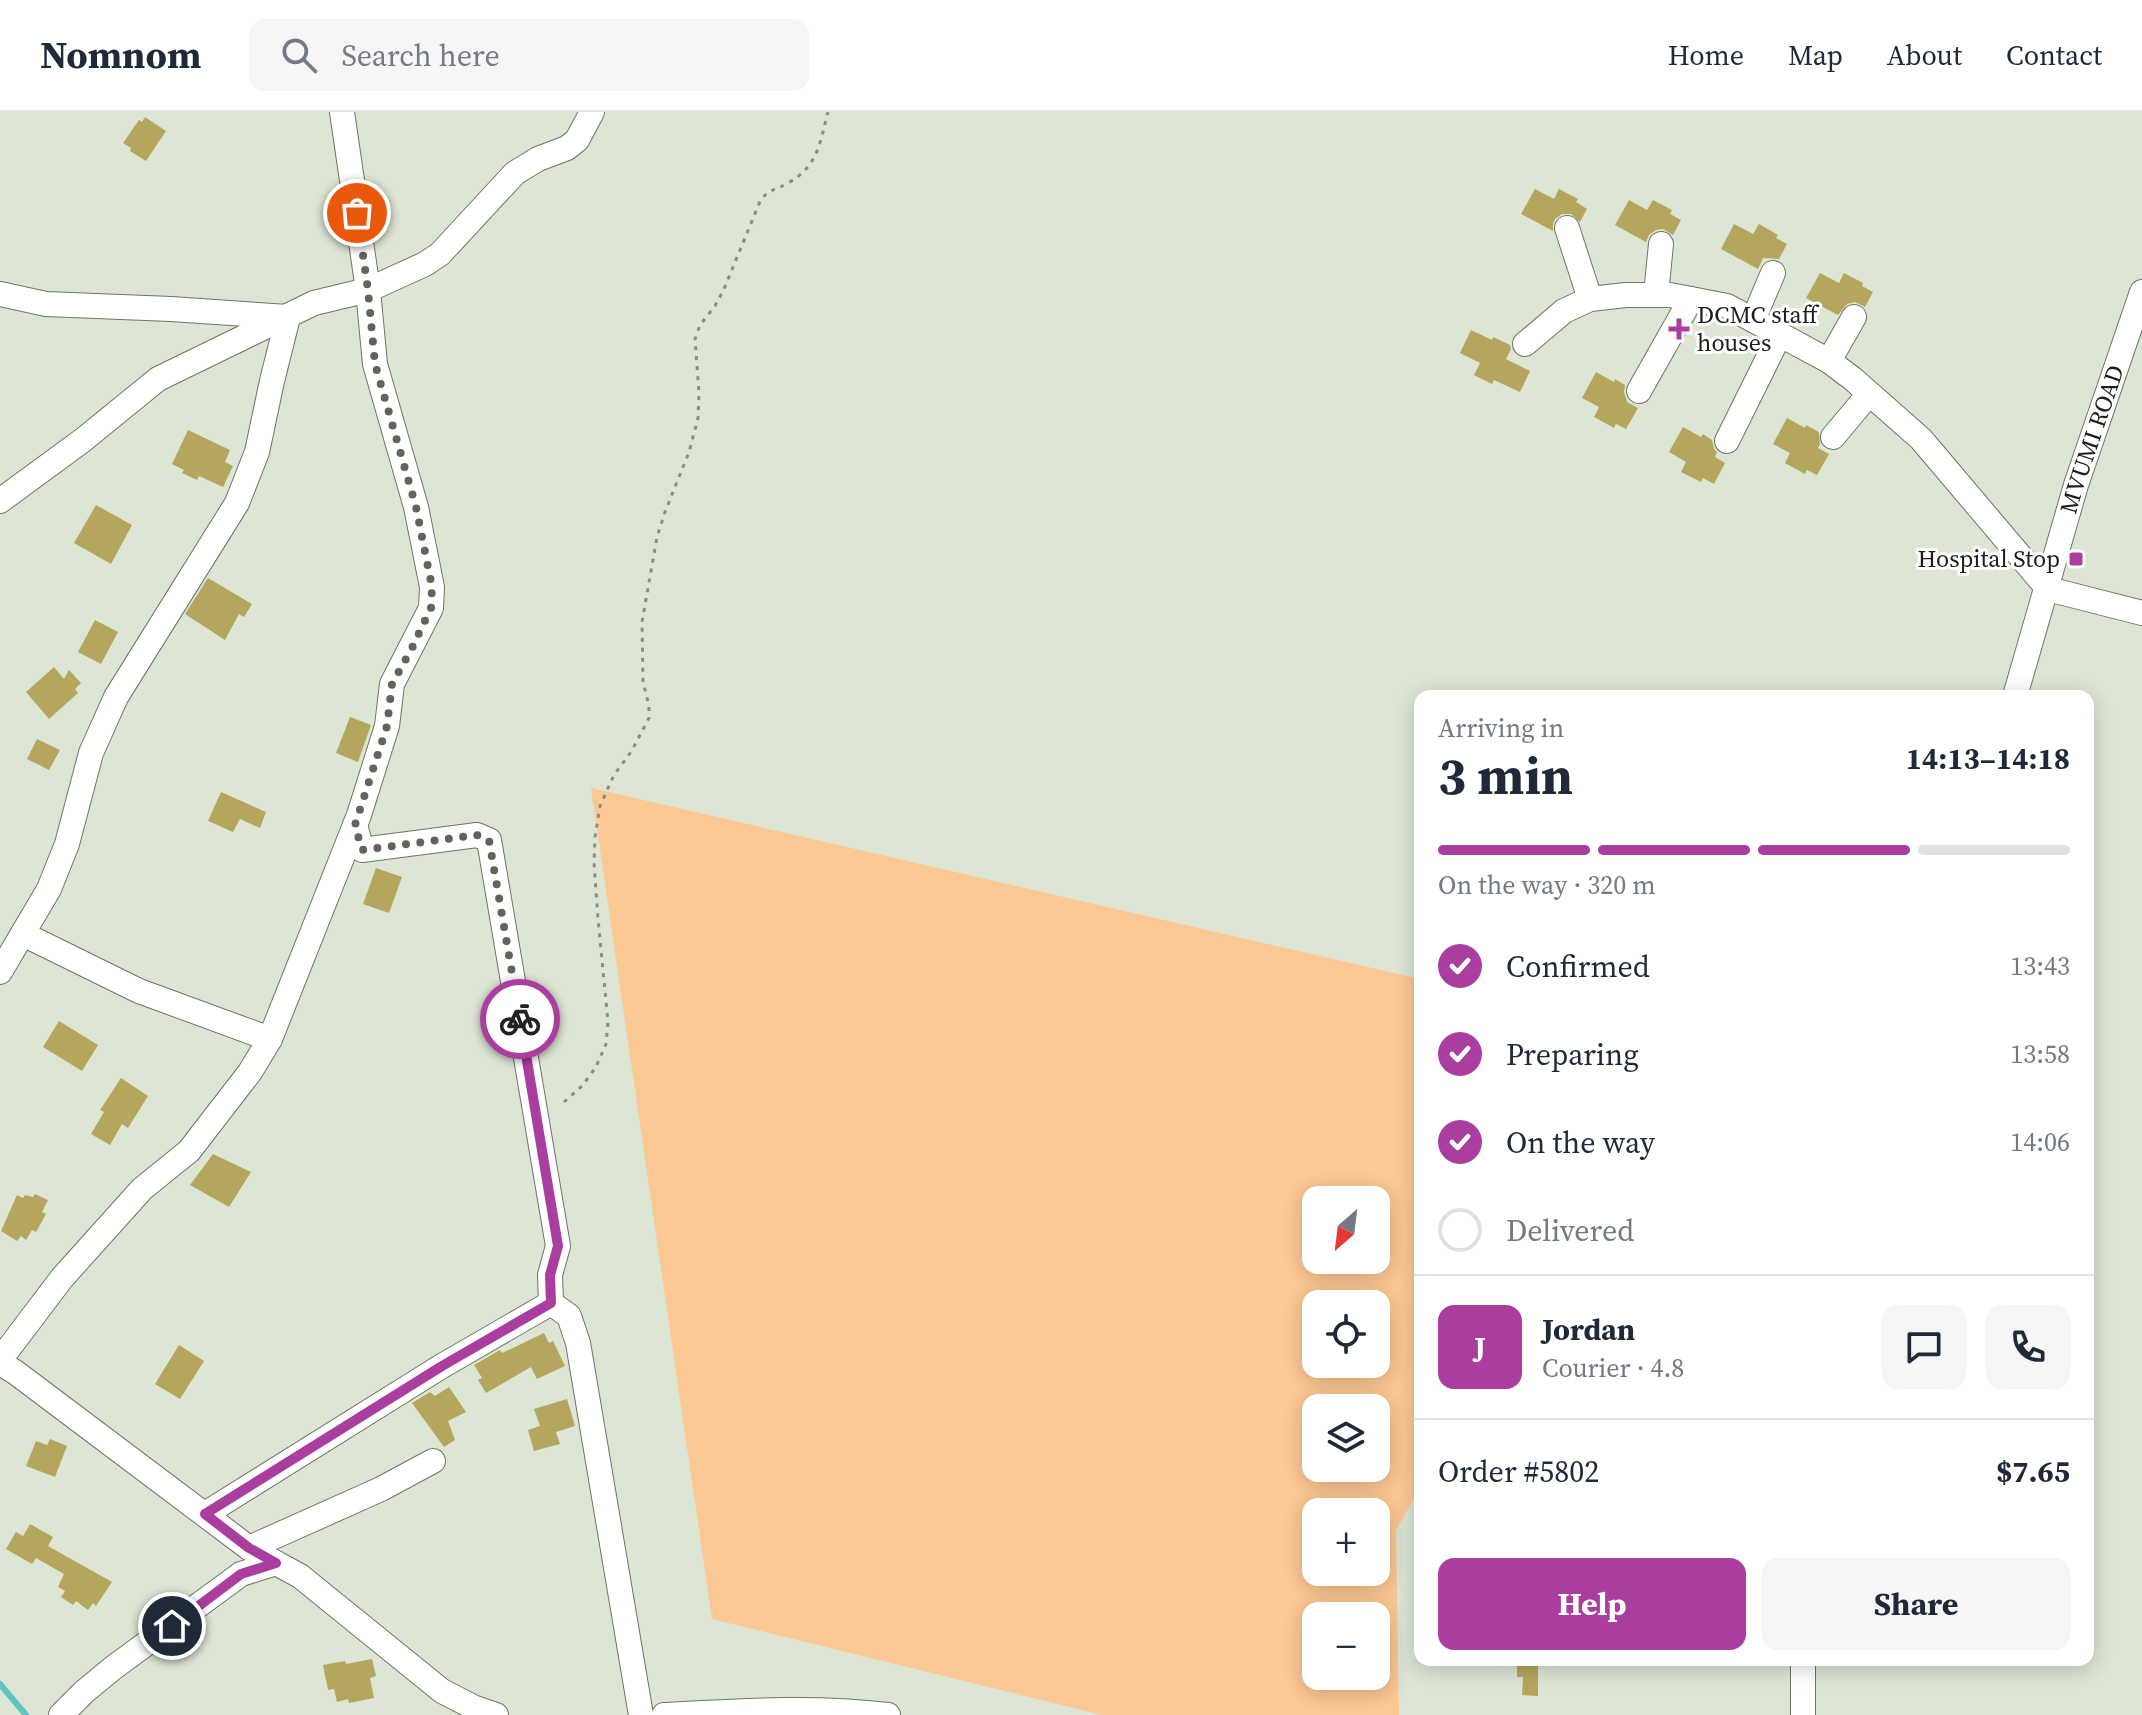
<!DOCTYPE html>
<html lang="en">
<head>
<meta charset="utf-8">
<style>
	:root { --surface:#fff; --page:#f6f6f7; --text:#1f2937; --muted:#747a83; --line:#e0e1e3; --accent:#aa3e9e }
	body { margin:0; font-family:"Source Serif 4",serif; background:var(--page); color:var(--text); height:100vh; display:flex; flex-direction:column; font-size:30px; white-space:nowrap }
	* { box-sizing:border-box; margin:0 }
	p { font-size:26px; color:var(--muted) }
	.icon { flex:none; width:44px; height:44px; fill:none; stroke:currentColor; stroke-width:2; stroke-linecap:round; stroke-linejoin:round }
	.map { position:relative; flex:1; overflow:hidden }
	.panel { position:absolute; left:1414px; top:578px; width:680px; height:976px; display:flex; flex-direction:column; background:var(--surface); border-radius:16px; box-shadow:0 4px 20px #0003 }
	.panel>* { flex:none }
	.needle { width:52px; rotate:208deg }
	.buttons { position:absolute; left:1302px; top:1074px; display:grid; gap:16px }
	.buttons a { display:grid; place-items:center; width:88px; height:88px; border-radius:16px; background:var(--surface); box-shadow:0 4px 20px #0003; font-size:40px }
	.pin { position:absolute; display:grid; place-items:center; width:68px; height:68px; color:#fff; margin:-34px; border:4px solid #fff; border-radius:50%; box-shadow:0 2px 8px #0007 }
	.courier { position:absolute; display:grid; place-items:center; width:80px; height:80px; margin:-40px; border:6px solid #aa3e9e; border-radius:50%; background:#fff; color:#222; box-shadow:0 2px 10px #0007 }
	.headline em { font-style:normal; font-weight:700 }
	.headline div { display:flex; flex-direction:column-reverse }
	.headline { display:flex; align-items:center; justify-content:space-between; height:136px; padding:0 24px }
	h1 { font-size:52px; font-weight:700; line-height:60px }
	.bar { display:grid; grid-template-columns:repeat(4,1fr); gap:12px 8px; align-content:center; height:96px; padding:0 24px }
	.bar i { height:10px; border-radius:6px; background:var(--line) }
	.bar .on { background:var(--accent) }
	.bar p { grid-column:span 4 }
	.line { display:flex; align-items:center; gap:20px; padding:0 24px; border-top:2px solid var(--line) }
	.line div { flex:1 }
	.round { display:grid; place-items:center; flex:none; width:84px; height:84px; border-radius:16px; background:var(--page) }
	ol { padding:0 24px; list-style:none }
	li { display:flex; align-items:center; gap:24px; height:88px }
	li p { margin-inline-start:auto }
	li .icon { padding:8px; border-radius:50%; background:var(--accent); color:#fff; stroke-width:4 }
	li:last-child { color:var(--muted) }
	li i { width:44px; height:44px; border:4px solid var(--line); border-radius:50% }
	.button { display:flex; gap:16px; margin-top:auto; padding:16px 24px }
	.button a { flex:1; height:92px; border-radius:16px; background:var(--accent); color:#fff; font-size:32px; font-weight:700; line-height:92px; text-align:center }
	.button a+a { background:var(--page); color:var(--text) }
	header { display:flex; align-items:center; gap:48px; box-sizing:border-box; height:112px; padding:0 40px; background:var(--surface); border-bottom:2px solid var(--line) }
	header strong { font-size:38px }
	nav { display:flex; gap:44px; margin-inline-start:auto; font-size:28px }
	.search { width:560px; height:72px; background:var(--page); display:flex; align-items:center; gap:20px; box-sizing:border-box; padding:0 28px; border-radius:16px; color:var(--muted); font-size:30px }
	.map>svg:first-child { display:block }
</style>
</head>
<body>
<header>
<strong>Nomnom</strong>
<div class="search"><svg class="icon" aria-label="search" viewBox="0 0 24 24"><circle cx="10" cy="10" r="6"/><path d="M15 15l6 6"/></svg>Search here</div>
<nav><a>Home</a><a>Map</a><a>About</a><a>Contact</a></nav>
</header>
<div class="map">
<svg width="2142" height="1603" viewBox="0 0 2142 1603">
	<rect width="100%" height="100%" fill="#dde6d5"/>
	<!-- green -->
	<path fill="#fcc893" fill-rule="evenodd" d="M591 676 1420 867V1375L1396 1419 1399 1603H1102L712 1507ZM1316 1088H1376V1148H1316ZM1316 1192H1376V1252H1316ZM1316 1296H1376V1356H1316ZM1316 1400H1376V1460H1316ZM1316 1504H1376V1564H1316Z"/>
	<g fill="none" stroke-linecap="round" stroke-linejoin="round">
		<!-- stream -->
		<polyline stroke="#60c5c0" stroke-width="6" points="0,1572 26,1603"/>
	</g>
	<!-- building -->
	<g fill="#b5a65e">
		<polygon points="145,5 166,19 146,49 130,39 131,36 123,31 139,8 142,10"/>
		<polygon points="1535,77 1554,87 1559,77 1578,87 1576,90 1587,97 1580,110 1571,102 1562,102 1555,107 1553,112 1553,119 1521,102"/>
		<polygon points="1629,88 1647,98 1653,88 1672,98 1670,102 1681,108 1673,123 1663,117 1656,118 1649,123 1646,130 1615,113"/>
		<polygon points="1734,112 1753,122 1759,112 1778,123 1776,126 1787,132 1779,147 1763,146 1758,157 1721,137"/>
		<polygon points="1820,161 1839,171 1844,161 1863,171 1862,174 1873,180 1865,195 1855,190 1847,192 1838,203 1806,186"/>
		<polygon points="1471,218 1492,228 1493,225 1510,233 1511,237 1506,247 1530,259 1520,280 1494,268 1492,272 1474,263 1480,251 1460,241"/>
		<polygon points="1596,260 1614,270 1615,267 1625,273 1624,280 1627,290 1638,296 1626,317 1616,312 1614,316 1594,305 1599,295 1582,286"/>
		<polygon points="1787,306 1805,316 1806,313 1819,320 1820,332 1818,336 1829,342 1817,363 1807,358 1805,362 1785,351 1790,341 1773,332"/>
		<polygon points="1683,315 1701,325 1703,322 1712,328 1714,337 1717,340 1715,345 1725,351 1714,372 1703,366 1701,370 1681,360 1686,350 1669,340"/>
		<polygon points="188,318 230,338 225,350 233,354 223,375 199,364 197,368 182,361 184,358 172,352"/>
		<polygon points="96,393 132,413 111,452 74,431"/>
		<polygon points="208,466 252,492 244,505 239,502 225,528 185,502"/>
		<polygon points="95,508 118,520 101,552 78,540"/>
		<polygon points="54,555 64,567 69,558 81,571 75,577 78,581 49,607 26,580"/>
		<polygon points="350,605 371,613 358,650 336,641"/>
		<polygon points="37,627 60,638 49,658 27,647"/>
		<polygon points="221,680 266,700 260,716 240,707 233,720 208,709"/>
		<polygon points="376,756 402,765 389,801 363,792"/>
		<polygon points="59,909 98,933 82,959 43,935"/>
		<polygon points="121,966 148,984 128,1016 122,1012 110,1033 91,1022 104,1000 100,998"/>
		<polygon points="213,1042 251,1060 229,1095 190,1073"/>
		<polygon points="35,1082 48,1088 42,1100 46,1102 36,1120 32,1118 26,1128 21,1124 17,1129 1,1119 17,1083 23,1086 25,1083 33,1085"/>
		<polygon points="544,1221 549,1231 553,1229 565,1254 537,1267 531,1255 486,1281 478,1268 482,1266 474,1253 500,1238 502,1241"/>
		<polygon points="179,1233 204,1249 180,1287 155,1272"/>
		<polygon points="449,1275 466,1300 448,1309 455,1328 444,1335 412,1291 430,1280 435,1284"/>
		<polygon points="567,1287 575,1314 556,1320 560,1332 534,1339 528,1318 540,1314 534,1297"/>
		<polygon points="50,1327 67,1334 55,1365 26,1354 36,1329 47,1333"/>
		<polygon points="30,1412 53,1425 48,1434 112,1470 96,1494 93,1491 88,1498 76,1489 73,1493 61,1485 65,1479 58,1475 64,1462 36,1446 32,1452 6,1437 16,1420 23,1424"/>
		<polygon points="372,1547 376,1564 370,1566 374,1586 349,1591 348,1587 337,1590 334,1577 328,1578 323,1553 345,1549 346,1552"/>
		<polygon points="1517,1548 1538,1548 1538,1584 1522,1583 1523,1565 1517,1565"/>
	</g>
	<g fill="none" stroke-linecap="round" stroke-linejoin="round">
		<!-- minor casing -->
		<g stroke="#6d7566" stroke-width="26">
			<g id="minor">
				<polyline points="1567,116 1590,187"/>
				<polyline points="0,182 46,192 171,197 288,205 272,269 257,340 237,391 116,585 91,641 67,732 49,777 0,860"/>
				<polyline points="1656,183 1661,132"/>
				<polyline points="1753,208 1773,161"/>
				<polyline points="1525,232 1564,199 1590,187 1626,183 1670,183 1727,194 1829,249 1853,267 1921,327 2048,477 2142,501"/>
				<polyline points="1829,249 1854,205"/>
				<polyline points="1639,279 1691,187"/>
				<polyline points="1833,325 1869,282"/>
				<polyline points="1727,329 1780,222"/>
				<polyline points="0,389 83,328 158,267 314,191 368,178 425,152 440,142 515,61 538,47 567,36 577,28 592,0"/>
				<path id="s1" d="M2015 584 2076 373 2142 180"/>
				<polyline points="355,713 362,738 477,723 489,728 558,1134 550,1163 551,1191"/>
				<polyline points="23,822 139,879 270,927"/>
				<polyline points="551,1191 569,1204 578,1231 641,1603"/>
				<polyline points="0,1248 62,1166 142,1077 189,1039 250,960 270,927 359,703 387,614 392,572 431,496 432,475 416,395 375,252 368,178 342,0"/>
				<polyline points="0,1251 15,1260 249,1436 276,1451"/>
				<polyline points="205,1402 442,1254 551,1191"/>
				<polyline points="249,1436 381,1377 433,1349"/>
				<polyline points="61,1603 84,1580 113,1556 241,1462 276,1451 300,1464 442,1579 473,1595 496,1603"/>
				<path d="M664 1603C739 1599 814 1594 888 1603"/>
				<polyline points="1803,1603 1803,1548"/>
			</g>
		</g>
		<!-- path -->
		<path stroke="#878e82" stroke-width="3" stroke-dasharray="4 6" stroke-linecap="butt" d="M564 990 582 974 596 955 606 932 608 910 598 807 594 751 595 725 600 694 614 663 631 640 649 606V594L643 570 642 510 657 425 665 400 689 340 698 306 699 281 695 227 700 213 715 194 724 177 761 87C772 76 776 78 788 71 818 55 820 30 828 0"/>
		<!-- minor -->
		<use href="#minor" stroke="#fff" stroke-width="24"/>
	</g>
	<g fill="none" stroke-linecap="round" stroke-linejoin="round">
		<!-- done -->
		<polyline stroke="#60655b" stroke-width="8" stroke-dasharray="0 14.4" points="357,101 368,178 375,252 416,395 432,475 431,496 412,536 392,572 387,614 355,713 362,738 477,723 489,728 520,907"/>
		<!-- route -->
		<polyline stroke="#aa3e9e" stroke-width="10" points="172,1514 241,1462 276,1451 249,1436 205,1402 442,1254 551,1191 550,1163 558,1134 520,907"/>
	</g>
	<!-- markers -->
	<g fill="#aa3e9e" stroke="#fff" stroke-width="3">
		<path d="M1675 205h8v8h8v8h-8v8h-8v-8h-8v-8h8z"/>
		<rect x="2068" y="439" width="16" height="16" rx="4"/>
	</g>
	<g text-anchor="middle" stroke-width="6" stroke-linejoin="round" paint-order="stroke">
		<!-- poi labels -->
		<g font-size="24" fill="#1c1f19" stroke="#fff" text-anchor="start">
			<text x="1697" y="211">DCMC staff<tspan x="1697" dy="28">houses</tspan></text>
			<text x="2060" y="455" text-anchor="end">Hospital Stop</text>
		</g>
		<!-- street labels -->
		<g font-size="24" fill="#1c1f19" stroke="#fff">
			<text dy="8" stroke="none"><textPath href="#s1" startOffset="268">MVUMI ROAD</textPath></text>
		</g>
	</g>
</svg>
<div class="buttons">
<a><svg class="needle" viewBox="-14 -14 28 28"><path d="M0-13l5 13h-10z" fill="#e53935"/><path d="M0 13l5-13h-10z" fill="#747a83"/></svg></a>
<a><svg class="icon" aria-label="locate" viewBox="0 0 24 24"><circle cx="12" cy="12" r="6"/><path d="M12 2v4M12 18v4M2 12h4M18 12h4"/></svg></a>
<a><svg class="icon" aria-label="layers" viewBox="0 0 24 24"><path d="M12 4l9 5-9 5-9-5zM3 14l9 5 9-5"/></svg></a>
<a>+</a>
<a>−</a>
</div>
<div class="pin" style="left:357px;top:101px;background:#ea580c"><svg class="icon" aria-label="bag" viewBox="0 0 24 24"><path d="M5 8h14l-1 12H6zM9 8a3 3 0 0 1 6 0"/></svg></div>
<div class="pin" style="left:172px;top:1514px;background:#1f2937"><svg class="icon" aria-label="home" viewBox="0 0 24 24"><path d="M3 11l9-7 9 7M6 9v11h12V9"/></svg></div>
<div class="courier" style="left:520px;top:907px"><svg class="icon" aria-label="bike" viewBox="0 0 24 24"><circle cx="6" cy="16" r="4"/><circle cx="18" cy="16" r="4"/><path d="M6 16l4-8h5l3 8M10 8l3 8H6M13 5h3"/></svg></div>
<section class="panel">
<div class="headline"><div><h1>3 min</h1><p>Arriving in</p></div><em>14:13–14:18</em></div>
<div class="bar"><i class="on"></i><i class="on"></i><i class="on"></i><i></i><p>On the way · 320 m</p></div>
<ol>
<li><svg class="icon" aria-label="check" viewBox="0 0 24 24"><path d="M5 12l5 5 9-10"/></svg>Confirmed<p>13:43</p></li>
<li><svg class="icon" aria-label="check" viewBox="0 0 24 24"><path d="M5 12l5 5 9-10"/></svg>Preparing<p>13:58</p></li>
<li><svg class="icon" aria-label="check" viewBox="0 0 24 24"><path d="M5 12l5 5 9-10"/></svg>On the way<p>14:06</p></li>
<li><i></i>Delivered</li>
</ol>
<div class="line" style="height:144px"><b class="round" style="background:var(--accent);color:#fff">J</b><div><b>Jordan</b><p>Courier · 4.8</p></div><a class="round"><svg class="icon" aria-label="chat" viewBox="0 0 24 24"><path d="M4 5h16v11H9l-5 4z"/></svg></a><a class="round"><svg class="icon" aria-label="phone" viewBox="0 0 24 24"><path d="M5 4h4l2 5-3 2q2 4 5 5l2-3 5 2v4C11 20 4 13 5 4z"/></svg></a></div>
<div class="line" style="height:104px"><div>Order #5802</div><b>$7.65</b></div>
<div class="button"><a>Help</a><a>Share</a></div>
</section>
</div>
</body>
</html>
